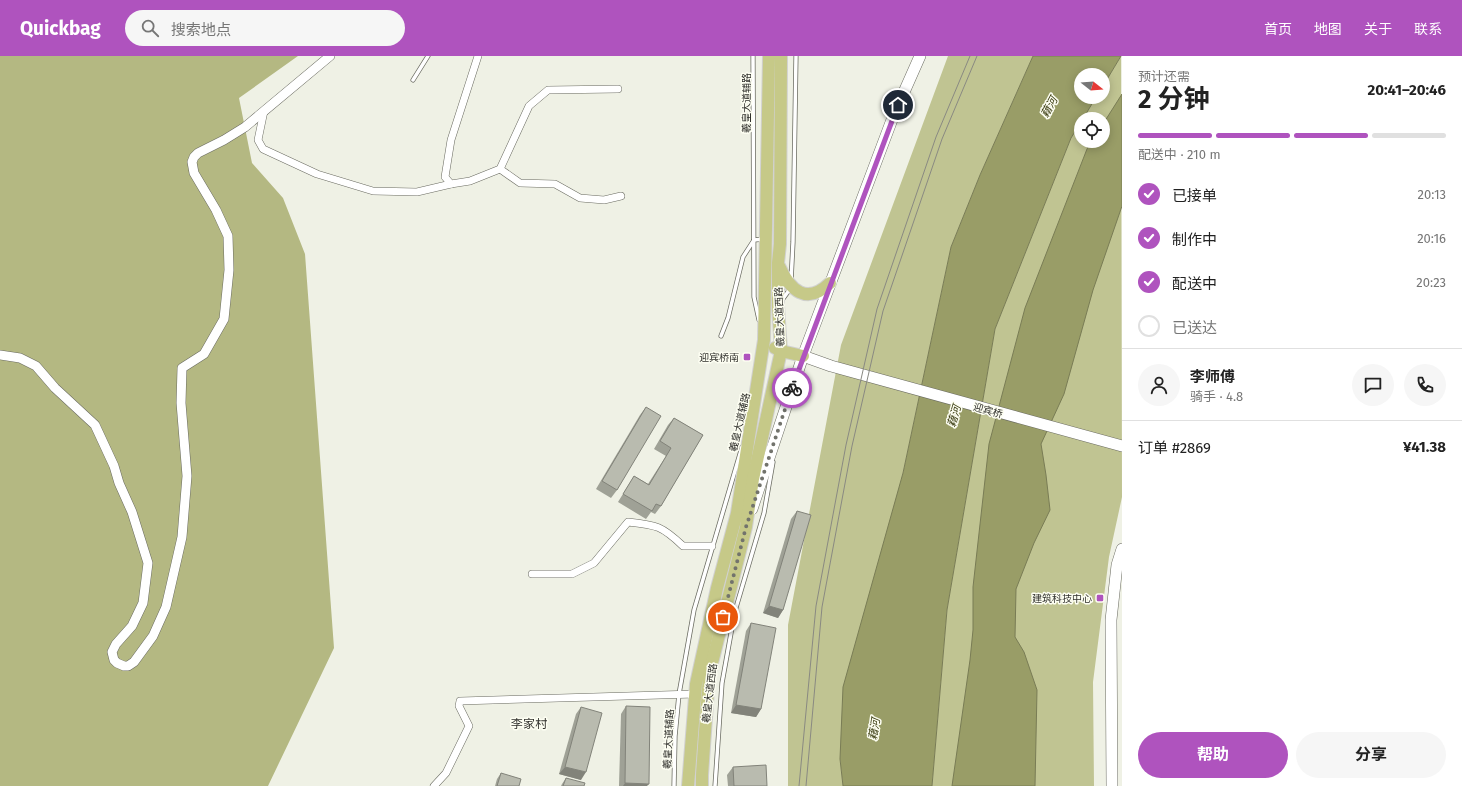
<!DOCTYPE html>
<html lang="zh">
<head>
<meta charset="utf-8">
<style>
	:root { --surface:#fff; --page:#f6f6f6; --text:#222; --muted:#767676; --line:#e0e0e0; --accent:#af53be }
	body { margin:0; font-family:"Fira Sans","Noto Sans SC",sans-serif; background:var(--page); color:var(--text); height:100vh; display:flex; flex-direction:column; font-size:15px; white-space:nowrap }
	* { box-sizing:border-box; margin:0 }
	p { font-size:13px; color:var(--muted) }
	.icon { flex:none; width:22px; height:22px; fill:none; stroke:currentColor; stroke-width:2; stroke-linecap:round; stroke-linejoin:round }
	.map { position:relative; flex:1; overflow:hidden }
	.drawer { display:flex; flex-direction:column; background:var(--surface); width:340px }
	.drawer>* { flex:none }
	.needle { width:26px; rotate:107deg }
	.buttons { position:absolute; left:1074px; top:12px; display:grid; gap:8px }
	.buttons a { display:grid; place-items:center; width:36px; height:36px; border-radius:50%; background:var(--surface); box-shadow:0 2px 10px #0003; font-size:20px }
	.pin { position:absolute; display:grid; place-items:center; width:34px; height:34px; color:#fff; margin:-17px; border:2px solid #fff; border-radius:50%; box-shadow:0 1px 4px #0007 }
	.courier { position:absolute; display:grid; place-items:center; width:40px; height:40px; margin:-20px; border:3px solid #af53be; border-radius:50%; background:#fff; color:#222; box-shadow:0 1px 5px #0007 }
	.summary em { font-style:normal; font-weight:700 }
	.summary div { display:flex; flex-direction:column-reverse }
	.summary { display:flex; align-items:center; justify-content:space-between; height:68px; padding:0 16px }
	h1 { font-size:26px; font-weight:700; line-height:30px }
	.bar { display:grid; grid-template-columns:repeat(4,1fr); gap:6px 4px; align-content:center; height:48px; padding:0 16px }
	.bar i { height:5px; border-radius:3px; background:var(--line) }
	.bar .active { background:var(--accent) }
	.bar p { grid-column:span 4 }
	.line { display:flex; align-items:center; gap:10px; padding:0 16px; border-top:1px solid var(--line) }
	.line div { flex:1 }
	.round { display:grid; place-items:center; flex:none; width:42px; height:42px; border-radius:21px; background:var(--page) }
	ol { padding:0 16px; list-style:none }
	li { display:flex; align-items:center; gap:12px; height:44px }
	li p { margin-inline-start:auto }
	li .icon { padding:4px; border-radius:50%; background:var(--accent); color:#fff; stroke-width:4 }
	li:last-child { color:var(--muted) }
	li i { width:22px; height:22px; border:2px solid var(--line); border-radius:50% }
	.action { display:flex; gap:8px; margin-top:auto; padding:8px 16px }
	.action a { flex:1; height:46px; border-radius:24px; background:var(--accent); color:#fff; font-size:16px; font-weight:700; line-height:46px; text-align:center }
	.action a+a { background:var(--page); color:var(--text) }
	header { display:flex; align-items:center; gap:24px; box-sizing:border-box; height:56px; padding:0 20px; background:var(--accent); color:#fff }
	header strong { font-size:19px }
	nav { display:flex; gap:22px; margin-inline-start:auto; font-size:14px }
	.search { width:280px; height:36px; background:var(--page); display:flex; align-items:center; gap:10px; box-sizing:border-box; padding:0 14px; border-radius:22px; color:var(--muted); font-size:15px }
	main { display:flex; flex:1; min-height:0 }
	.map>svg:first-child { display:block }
</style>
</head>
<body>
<header>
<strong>Quickbag</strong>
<div class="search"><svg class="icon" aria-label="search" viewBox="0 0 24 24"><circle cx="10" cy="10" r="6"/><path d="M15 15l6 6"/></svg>搜索地点</div>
<nav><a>首页</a><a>地图</a><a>关于</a><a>联系</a></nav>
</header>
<main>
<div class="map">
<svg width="1122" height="730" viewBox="0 0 1122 730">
	<rect width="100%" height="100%" fill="#eff1e5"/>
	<!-- green -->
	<g fill="#c0c492">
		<polygon points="948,0 1033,0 980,119 951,191 903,417 840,703 843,730 788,730 788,569 841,289"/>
		<polygon points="1121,0 1122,441 1109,501 1093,626 1094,730 932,730 947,554 995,273 1071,82 1081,66 1081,85 1103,85 1103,63 1083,63 1096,41 1103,41 1103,30"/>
	</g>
	<!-- forest -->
	<polygon fill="#b4b882" points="0,0 298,0 239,42 252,107 283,142 305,198 334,592 268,730 0,730"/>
	<!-- water -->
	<g fill="#999d67" stroke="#797c55">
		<polygon points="1033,0 1121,0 1103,30 1103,19 1081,19 1081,41 1096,41 1083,63 1081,63 1081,66 1071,82 995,273 947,554 932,730 843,730 840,703 843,631 903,417 951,191 980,119"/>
		<polygon points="1122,38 1122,150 1093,234 1064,338 1041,388 1046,419 1050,454 1034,487 1016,533 1015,581 1024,596 1037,634 1035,730 952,730 970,604 973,574 973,531 989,388 1025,252 1087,93 1092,85 1103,85 1103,68"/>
	</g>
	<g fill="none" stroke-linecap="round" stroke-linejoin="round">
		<!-- service casing -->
		<g stroke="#6a6b61" stroke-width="5">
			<g id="service">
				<polyline points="753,0 754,241 759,264"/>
				<polyline points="413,24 428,0"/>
				<polyline points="791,225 793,186 796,0"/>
				<polyline points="782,244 790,233"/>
				<polyline points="721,280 728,262 743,201 754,184 764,183"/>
				<polyline points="674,730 675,680 679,638 694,554 742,391"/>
				<polyline points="715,730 722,627 735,555 764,457 773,406"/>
			</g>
		</g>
		<!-- minor casing -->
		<g stroke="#6a6b61" stroke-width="8">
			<g id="minor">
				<polyline points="478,0 451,84 445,121 451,128 470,125 500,113 529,50 548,34 618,33"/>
				<polyline points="264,55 258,84 263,93 317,118 373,135 417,136 451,128"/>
				<polyline points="500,113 520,127 555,128 580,142 604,144 621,140"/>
				<path d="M532 518H572L594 507 628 466C657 469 662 470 683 490H712"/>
				<polyline points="434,730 446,717 469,670 459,650 460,645 695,638"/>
			</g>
		</g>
		<!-- tertiary casing -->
		<g stroke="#6a6b61" stroke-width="10">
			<polyline id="tertiary" points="0,299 20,302 36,310 55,332 95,369 114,410 119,427 132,456 148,507 143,547 132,570 116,588 112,596 114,604 117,607 124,610 128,610 134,606 153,580 166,551 182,481 187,420 181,347 182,312 204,298 224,263 229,214 228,180 216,154 194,117 192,106 194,101 198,97 224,84 245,71 330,0"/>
		</g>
		<!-- secondary casing -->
		<g stroke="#6a6b61" stroke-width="12">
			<g id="secondary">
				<polyline points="803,300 831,310 1122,390"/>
				<polyline points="752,453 803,300 893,61 920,0"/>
				<polyline points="1112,730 1111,564 1117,509 1122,493"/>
			</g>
		</g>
		<!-- primary casing -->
		<g stroke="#d1d1d0" stroke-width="14">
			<g id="primary">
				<path d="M779 210C790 234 806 250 830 227"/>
				<polyline points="775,292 781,295 803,300"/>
				<polyline points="688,730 696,628 717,532 737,457 764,284 769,0"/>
				<polyline points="702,730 702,719 709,619 746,471 753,423 781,295 778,250 778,207 780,188 781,0"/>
			</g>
		</g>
		<!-- service -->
		<use href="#service" stroke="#fff" stroke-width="3.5"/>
		<!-- minor -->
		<use href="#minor" stroke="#fff" stroke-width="7"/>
		<!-- tertiary -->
		<use href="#tertiary" stroke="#fff" stroke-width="9"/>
		<!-- secondary -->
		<use href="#secondary" stroke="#fff" stroke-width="11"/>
		<!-- primary -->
		<use href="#primary" stroke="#c6c988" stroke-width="12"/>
		<!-- tram -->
		<g stroke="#898982" stroke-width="1">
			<polyline points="799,730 816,550 846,389 877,253 936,81 970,0"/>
			<polyline points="806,730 822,551 852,390 883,255 942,83 977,0"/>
		</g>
	</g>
	<!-- wall -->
	<g fill="#9fa196">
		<polygon points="646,351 617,434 611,442 596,433 640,359"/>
		<polygon points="674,362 703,379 661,450 655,458 651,456 646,463 618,446 634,420 648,428 666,400 654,393 668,369"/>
		<polygon points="797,455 783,554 778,562 763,557 791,463"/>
		<polygon points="751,567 761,653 756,661 731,657 746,575"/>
		<polygon points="626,650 647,730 619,730 621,658"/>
		<polygon points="581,651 581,724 559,718 576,658"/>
		<polygon points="733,711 767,730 728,730 727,719"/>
		<polygon points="501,717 519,730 495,730 497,723"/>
		<polygon points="566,722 584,730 561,730 562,728"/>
	</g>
	<!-- shaded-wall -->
	<g fill="#82837a">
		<polygon points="769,550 783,554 778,562 763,557"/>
		<polygon points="736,649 761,653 756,661 731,657"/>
		<polygon points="565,711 586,716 581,724 559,718"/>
		<polygon points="625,727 649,728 647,730 623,730"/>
	</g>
	<!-- building -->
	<g fill="#b9bbaf" stroke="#82837a">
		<polygon points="646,351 661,360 617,434 602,425"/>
		<polygon points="674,362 703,379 661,450 656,448 652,455 623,438 634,420 649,429 671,392 660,385"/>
		<polygon points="797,455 811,459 783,554 769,550"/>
		<polygon points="751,567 776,572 761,653 736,649"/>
		<polygon points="626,650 650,651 649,728 625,727"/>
		<polygon points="581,651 602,657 586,716 565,711"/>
		<polygon points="766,709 767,730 734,730 733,711"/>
		<polygon points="501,717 521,723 519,730 497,730"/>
		<polygon points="566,722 585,727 584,730 563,730"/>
	</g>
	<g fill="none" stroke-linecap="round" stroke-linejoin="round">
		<!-- done -->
		<polyline stroke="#72736c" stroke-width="4" stroke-dasharray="0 7.2" points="723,561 746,471 792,332"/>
		<!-- route -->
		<polyline stroke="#af53be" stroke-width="5" points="792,332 898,49"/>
	</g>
	<!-- markers -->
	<g fill="#af53be" stroke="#fdfef2" stroke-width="1.5">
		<rect x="743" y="297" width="8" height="8" rx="2"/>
		<rect x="1096" y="538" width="8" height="8" rx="2"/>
	</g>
	<g text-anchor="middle" stroke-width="3" stroke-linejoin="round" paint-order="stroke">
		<!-- street labels -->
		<g font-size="10" fill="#2f2f2b" stroke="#fdfef2">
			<text transform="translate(746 47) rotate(-90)" y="4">羲皇大道辅路</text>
			<text transform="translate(779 261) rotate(-92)" y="4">羲皇大道西路</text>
			<text transform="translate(988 354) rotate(16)" y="4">迎宾桥</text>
			<text transform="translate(739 366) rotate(-77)" y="4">羲皇大道辅路</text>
			<text transform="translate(709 637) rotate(-83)" y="4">羲皇大道西路</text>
			<text transform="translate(668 683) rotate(-87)" y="4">羲皇大道辅路</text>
		</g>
		<!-- poi labels -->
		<g font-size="10" fill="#2f2f2b" stroke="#fdfef2" text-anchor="end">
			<text x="739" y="305">迎宾桥南</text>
			<text x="1092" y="546">建筑科技中心</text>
		</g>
		<!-- water labels -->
		<g font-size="11" font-style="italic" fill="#393b10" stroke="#fdfef2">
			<text transform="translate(1049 51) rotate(-62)" y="4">藉河</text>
			<text transform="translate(954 360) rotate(-74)" y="4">藉河</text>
			<text transform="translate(874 673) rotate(-81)" y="4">藉河</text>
		</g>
		<!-- quarter labels -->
		<g font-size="12" fill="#2f2f2b" stroke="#fdfef2">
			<text x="529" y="672">李家村</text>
		</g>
	</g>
</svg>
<div class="buttons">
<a><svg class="needle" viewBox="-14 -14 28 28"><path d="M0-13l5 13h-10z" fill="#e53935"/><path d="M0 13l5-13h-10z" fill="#767676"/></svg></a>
<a><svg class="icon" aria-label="locate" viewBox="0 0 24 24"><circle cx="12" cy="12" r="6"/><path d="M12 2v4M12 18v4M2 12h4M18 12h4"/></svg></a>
</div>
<div class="pin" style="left:723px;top:561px;background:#ea580c"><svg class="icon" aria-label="bag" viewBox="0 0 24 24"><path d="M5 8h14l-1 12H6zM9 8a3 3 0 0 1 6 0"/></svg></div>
<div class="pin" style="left:898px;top:49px;background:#1f2937"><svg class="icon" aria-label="home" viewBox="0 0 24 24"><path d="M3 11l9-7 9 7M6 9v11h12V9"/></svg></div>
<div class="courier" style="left:792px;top:332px"><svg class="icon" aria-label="bike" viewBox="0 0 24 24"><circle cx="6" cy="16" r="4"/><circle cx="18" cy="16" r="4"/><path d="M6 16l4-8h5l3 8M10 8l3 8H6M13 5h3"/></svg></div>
</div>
<section class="drawer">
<div class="summary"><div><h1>2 分钟</h1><p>预计还需</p></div><em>20:41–20:46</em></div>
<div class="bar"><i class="active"></i><i class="active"></i><i class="active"></i><i></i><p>配送中 · 210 m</p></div>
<ol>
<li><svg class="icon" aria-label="check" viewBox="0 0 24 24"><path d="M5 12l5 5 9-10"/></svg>已接单<p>20:13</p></li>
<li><svg class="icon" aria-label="check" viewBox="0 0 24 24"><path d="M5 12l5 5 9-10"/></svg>制作中<p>20:16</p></li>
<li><svg class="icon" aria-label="check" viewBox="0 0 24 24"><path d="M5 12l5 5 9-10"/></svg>配送中<p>20:23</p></li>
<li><i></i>已送达</li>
</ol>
<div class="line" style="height:72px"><a class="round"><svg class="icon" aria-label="person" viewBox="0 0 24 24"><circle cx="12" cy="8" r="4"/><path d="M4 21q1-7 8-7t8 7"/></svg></a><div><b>李师傅</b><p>骑手 · 4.8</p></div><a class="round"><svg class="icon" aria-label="chat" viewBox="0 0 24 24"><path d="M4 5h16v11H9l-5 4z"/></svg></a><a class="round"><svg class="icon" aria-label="phone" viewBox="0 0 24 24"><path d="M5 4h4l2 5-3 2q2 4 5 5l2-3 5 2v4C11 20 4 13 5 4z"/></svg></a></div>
<div class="line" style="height:52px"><div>订单 #2869</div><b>¥41.38</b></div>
<div class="action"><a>帮助</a><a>分享</a></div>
</section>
</main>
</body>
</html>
